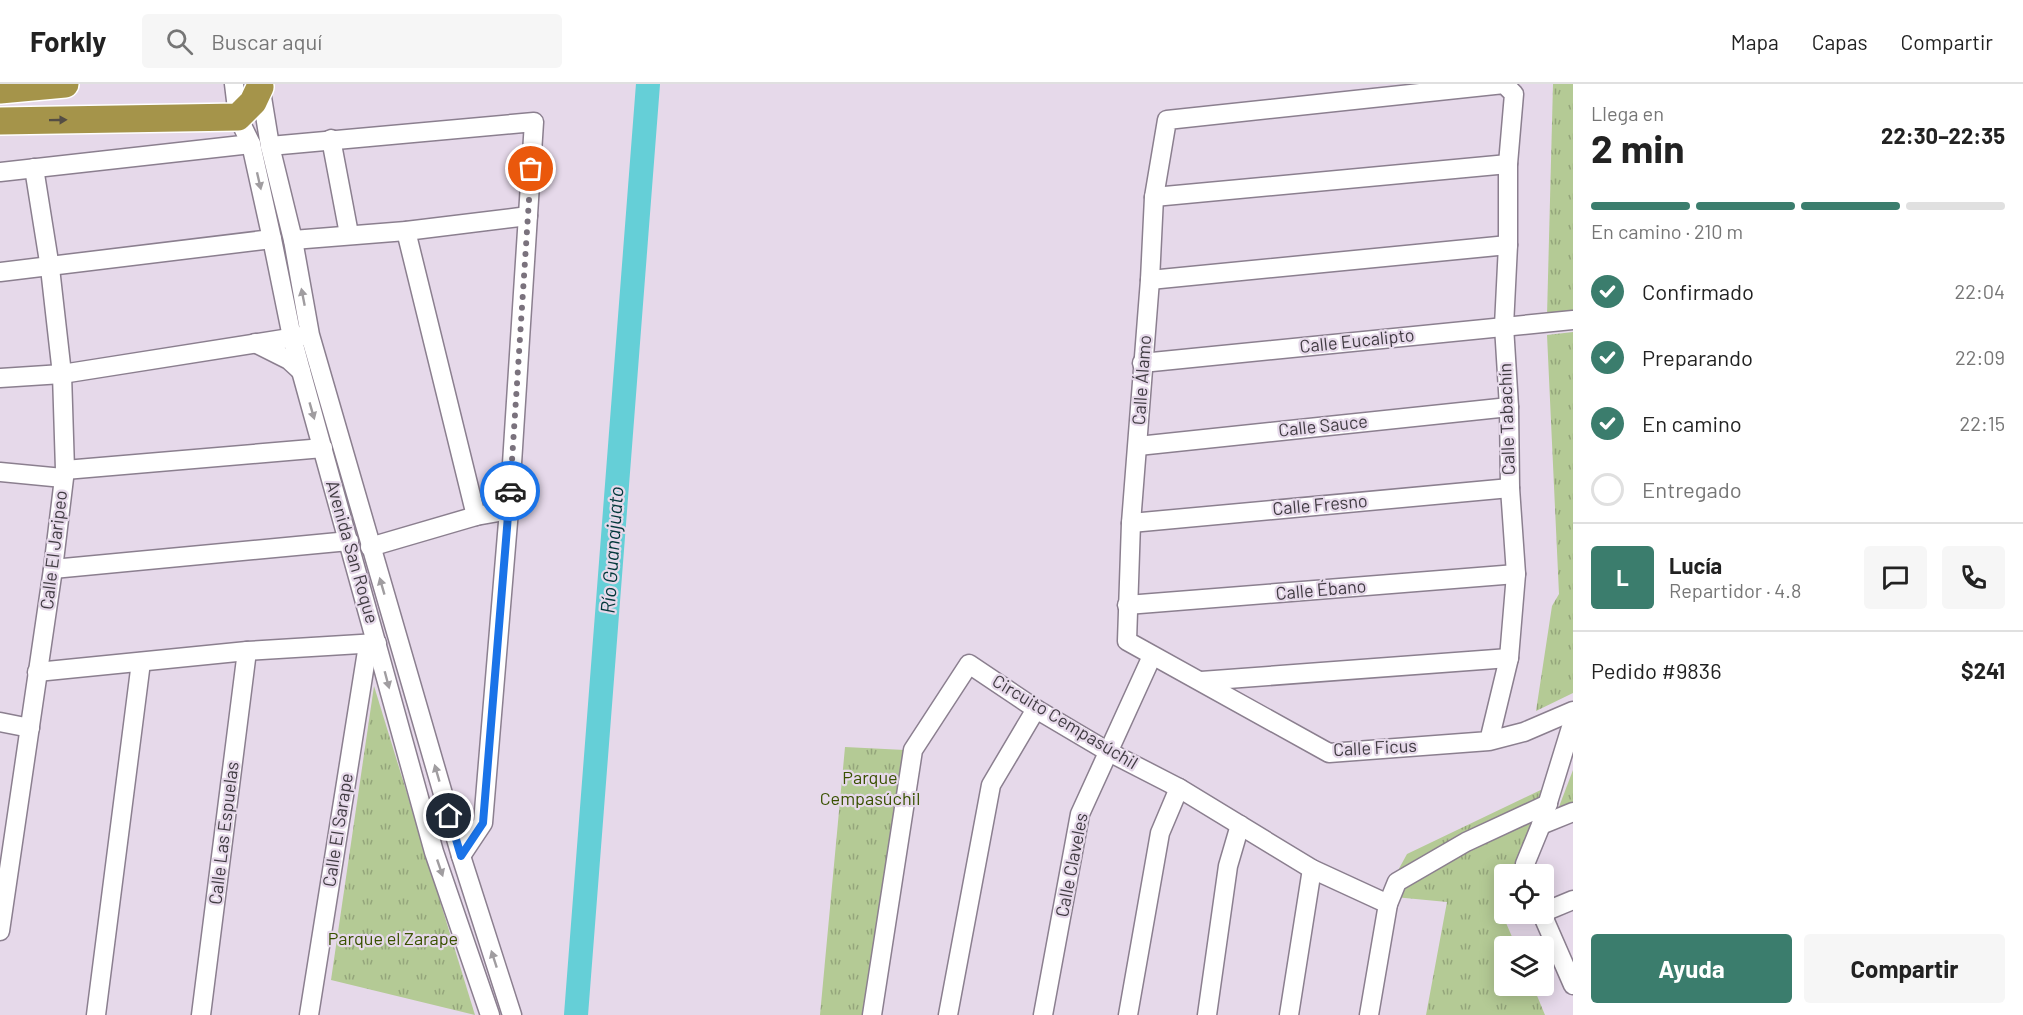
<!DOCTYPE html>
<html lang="es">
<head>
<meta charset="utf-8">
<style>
	:root { --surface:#fff; --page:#f6f6f6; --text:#222; --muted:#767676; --line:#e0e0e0; --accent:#3b7d6d }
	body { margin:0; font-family:Barlow,sans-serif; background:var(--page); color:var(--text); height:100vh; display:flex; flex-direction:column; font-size:22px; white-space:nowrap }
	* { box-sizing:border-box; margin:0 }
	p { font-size:20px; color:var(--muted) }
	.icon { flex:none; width:33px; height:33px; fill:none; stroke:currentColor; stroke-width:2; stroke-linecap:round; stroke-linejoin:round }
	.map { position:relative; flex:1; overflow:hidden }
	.details { display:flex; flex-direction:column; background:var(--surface); width:450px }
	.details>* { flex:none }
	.controls { position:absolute; left:1494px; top:780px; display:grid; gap:12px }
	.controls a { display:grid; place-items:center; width:60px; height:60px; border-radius:6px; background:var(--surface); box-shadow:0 3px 15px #0003; font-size:30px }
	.pin { position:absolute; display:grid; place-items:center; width:51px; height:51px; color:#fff; margin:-26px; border:3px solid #fff; border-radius:50%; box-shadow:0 2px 6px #0007 }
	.courier { position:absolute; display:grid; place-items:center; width:60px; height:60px; margin:-30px; border:4px solid #1a73e8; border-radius:50%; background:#fff; color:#222; box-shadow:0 2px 8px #0007 }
	.headline em { font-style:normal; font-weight:700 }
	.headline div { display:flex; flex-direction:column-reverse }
	.headline { display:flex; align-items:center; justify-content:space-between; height:102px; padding:0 18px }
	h1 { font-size:39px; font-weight:700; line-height:45px }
	.bar { display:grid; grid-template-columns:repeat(4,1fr); gap:9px 6px; align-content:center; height:72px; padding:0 18px }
	.bar i { height:8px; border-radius:4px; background:var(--line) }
	.bar .active { background:var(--accent) }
	.bar p { grid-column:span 4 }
	.line { display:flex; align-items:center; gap:15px; padding:0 18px; border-top:2px solid var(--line) }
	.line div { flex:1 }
	.round { display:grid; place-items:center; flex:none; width:63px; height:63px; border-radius:6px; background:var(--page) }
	ol { padding:0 18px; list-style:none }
	li { display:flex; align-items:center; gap:18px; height:66px }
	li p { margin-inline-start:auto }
	li .icon { padding:6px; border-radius:50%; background:var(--accent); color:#fff; stroke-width:4 }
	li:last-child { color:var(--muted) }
	li i { width:33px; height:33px; border:3px solid var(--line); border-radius:50% }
	.action { display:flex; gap:12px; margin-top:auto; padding:12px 18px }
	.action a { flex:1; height:69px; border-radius:6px; background:var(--accent); color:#fff; font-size:24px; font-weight:700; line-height:69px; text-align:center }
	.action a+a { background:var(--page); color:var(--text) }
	header { display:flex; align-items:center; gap:36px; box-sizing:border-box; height:84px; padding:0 30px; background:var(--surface); border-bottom:2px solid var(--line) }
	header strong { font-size:28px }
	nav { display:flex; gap:33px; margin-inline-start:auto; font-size:21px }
	.search { width:420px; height:54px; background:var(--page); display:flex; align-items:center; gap:15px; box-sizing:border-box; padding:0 21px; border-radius:6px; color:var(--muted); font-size:22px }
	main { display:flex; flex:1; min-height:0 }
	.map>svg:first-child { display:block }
</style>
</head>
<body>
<header>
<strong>Forkly</strong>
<div class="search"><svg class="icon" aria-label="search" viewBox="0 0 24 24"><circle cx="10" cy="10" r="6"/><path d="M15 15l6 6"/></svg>Buscar aquí</div>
<nav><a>Mapa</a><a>Capas</a><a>Compartir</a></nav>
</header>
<main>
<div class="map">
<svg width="1573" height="931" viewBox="0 0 1573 931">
	<defs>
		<pattern id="grass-tufts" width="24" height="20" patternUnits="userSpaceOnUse" patternTransform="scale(1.5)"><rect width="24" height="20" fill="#b4ca95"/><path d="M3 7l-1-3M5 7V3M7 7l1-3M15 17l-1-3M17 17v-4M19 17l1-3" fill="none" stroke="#94a57b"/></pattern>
	</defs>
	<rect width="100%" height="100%" fill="#e6d9ea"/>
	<!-- grass -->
	<g fill="url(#grass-tufts)">
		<polygon points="1553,0 1573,0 1573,230 1547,232"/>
		<polygon points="1573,248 1573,609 1536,627 1552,522 1559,510 1547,251"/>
		<polygon points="374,602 475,931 331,896"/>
		<polygon points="845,663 905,666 862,931 820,931"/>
		<polygon points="1573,686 1573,721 1557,728"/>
		<polygon points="1547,703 1517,786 1518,790 1504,790 1504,823 1500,825 1516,862 1504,862 1504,902 1533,902 1545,931 1426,931 1447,818 1384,812 1407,770"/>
	</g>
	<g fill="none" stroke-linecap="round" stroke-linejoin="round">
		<!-- river -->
		<polyline stroke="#65cfd7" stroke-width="24" points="576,931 648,0"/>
		<!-- minor casing -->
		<g stroke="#8b7f8f" stroke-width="21">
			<g id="minor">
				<polyline points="234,0 238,33 251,60 272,155 292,253 301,287 434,768 490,931"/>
				<polyline points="260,1 270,62 293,156 310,251 461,772 512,931"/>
				<polyline points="331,55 349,150"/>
				<polyline points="270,62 534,38 509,426 483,739 461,772"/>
				<polyline points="0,88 251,60"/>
				<polyline points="1154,113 1508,80"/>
				<polyline points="406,147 476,432"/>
				<polyline points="293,156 406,147 528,132"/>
				<polyline points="0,188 272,155"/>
				<polyline points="1150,196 1508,161"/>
				<polyline points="255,259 289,276 301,287"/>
				<polyline points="1142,279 1573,236"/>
				<polyline points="0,294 62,290 302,252"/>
				<polyline points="1138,362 1509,323"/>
				<polyline points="65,386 323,364"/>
				<polyline points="0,388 63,394"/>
				<polyline points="1131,439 1510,404"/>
				<polyline points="370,463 476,432 509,426"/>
				<polyline points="53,485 349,457"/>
				<polyline points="1127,521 1516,490"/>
				<polyline points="37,588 247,567 377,559"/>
				<polyline points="1201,597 1509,574"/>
				<polyline points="0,638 30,644"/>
				<polyline points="1489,657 1509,574 1516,490 1510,404 1509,323 1504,242 1508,161 1508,80 1514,10 1504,0 1167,36 1154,113 1150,196 1131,439 1127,557 1329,669 1489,657 1524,648 1573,627"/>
				<polyline points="1541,741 1573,728"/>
				<polyline points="1529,790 1525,780 1541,741 1573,637"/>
				<polyline points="1544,828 1573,816"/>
				<polyline points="1542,830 1573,901"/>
				<polyline points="0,847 53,485 65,386 62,290 50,184 34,84"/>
				<polyline points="96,931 141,578"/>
				<polyline points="201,931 247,567"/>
				<polyline points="309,931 368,561"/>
				<polyline points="872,931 913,666 969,580 1036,625 1107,667 1179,704 1312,785 1388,820"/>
				<polyline points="948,931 991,701 1036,625"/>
				<polyline points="1043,931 1080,730 1152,572"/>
				<polyline points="1128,931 1160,749 1179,704"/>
				<polyline points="1207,931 1228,782 1240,741"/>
				<polyline points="1289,931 1312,785"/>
				<polyline points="1369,931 1388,820 1397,798 1466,758 1548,720"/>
			</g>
		</g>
		<!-- highway casing -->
		<g stroke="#fff" stroke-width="30">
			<g id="highway">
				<polyline points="0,6 65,0"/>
				<polyline points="0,37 238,33 253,18 260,3"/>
			</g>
		</g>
		<!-- minor -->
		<use href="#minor" stroke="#fff" stroke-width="18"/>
		<!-- highway -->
		<use href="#highway" stroke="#a5944a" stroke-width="27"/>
	</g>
	<!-- one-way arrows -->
	<defs><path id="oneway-solid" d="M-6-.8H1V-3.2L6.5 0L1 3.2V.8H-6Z" transform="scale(1.5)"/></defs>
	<use fill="#544d44" href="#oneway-solid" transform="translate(58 36) rotate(-1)"/>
	<g fill="#a09da0">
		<use href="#oneway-solid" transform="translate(259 97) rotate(77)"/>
		<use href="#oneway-solid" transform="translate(303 213) rotate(-101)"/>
		<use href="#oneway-solid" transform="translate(312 327) rotate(74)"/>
		<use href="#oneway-solid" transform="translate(382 502) rotate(-106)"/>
		<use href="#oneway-solid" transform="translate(387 596) rotate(75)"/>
		<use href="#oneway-solid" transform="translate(437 689) rotate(-106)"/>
		<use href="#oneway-solid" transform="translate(440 784) rotate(71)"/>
		<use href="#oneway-solid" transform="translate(494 875) rotate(-108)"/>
	</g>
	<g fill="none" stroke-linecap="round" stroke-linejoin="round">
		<!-- done -->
		<polyline stroke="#7a727d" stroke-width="6" stroke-dasharray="0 10.8" points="510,407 531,85"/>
		<!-- route -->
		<polyline stroke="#1a73e8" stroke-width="8" points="449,732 461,772 483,739 510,407"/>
	</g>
	<g text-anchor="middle" stroke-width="4.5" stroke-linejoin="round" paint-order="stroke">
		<!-- street labels -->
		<g font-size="18" fill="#403b42" stroke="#e6d9ea">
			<text transform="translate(1357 257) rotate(-6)" y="6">Calle Eucalipto</text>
			<text transform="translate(1142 296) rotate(-86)" y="6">Calle Álamo</text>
			<text transform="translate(1507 335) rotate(-92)" y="6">Calle Tabachín</text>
			<text transform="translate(1323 342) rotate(-6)" y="6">Calle Sauce</text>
			<text transform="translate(1320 421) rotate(-5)" y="6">Calle Fresno</text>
			<text transform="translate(54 466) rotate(-83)" y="6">Calle El Jaripeo</text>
			<text transform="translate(352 468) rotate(74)" y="6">Avenida San Roque</text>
			<text transform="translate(1321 506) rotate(-5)" y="6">Calle Ébano</text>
			<text transform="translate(1065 638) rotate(31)" y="6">Circuito Cempasúchil</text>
			<text transform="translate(1375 664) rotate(-3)" y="6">Calle Ficus</text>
			<text transform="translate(338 746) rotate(-81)" y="6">Calle El Sarape</text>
			<text transform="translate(224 749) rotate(-83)" y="6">Calle Las Espuelas</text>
			<text transform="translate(1072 781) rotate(-79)" y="6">Calle Claveles</text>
		</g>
		<!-- park labels -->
		<g font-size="18" fill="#395100" stroke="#e6d9ea">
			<text x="870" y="700">Parque<tspan x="870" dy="21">Cempasúchil</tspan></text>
			<text x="393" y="861">Parque el Zarape</text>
		</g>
		<!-- water labels -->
		<g font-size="20" font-style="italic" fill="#02383b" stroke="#e6d9ea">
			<text transform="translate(612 466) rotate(-86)" y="7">Río Guanajuato</text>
		</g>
	</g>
</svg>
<div class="controls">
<a><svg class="icon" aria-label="locate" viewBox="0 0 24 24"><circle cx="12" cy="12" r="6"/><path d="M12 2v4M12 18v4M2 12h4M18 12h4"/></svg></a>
<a><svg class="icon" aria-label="layers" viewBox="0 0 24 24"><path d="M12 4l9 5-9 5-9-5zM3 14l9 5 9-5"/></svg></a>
</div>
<div class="pin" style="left:531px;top:85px;background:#ea580c"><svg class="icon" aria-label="bag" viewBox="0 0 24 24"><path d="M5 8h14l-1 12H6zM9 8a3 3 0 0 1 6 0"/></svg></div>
<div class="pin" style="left:449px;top:732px;background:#1f2937"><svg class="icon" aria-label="home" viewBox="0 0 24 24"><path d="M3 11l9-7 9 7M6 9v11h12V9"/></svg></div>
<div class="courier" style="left:510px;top:407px"><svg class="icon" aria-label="car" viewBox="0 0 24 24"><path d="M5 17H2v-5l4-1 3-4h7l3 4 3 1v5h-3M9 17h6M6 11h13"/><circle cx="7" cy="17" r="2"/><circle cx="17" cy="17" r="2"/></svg></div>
</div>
<section class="details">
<div class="headline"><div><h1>2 min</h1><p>Llega en</p></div><em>22:30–22:35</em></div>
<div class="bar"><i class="active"></i><i class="active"></i><i class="active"></i><i></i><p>En camino · 210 m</p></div>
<ol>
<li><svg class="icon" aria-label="check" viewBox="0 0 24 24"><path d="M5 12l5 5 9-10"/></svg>Confirmado<p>22:04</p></li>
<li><svg class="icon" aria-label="check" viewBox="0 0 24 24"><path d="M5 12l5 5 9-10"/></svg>Preparando<p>22:09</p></li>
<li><svg class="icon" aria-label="check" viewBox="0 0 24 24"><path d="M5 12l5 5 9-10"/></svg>En camino<p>22:15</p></li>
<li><i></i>Entregado</li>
</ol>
<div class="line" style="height:108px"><b class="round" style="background:var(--accent);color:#fff">L</b><div><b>Lucía</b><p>Repartidor · 4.8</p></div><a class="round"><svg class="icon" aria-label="chat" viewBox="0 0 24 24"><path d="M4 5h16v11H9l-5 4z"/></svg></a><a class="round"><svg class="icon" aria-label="phone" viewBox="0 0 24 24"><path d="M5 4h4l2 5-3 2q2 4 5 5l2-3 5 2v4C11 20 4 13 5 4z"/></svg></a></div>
<div class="line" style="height:78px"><div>Pedido #9836</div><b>$241</b></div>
<div class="action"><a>Ayuda</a><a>Compartir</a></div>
</section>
</main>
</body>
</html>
